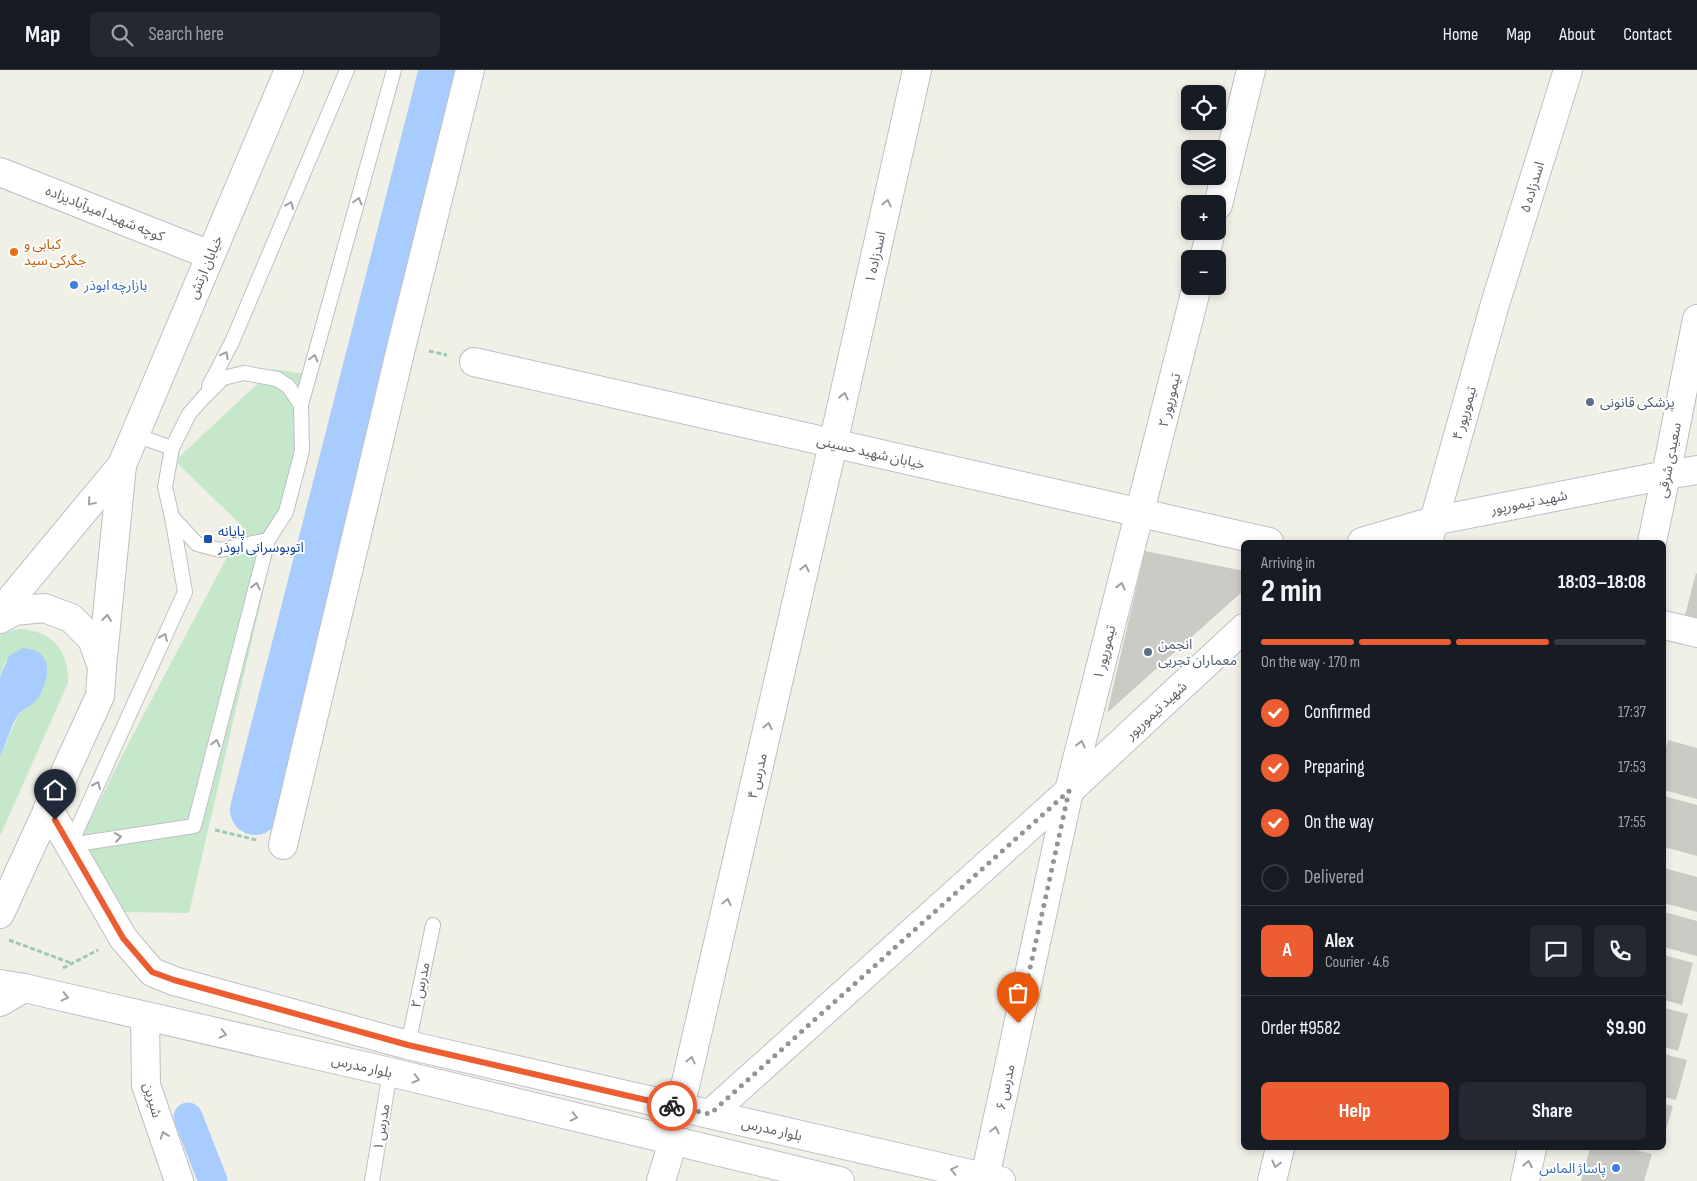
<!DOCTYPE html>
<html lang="en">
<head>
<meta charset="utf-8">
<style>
	:root { --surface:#171b24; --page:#242831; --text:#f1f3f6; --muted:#9ea1a6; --line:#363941; --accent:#ec5d32 }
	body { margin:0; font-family:"Sofia Sans Condensed","Noto Sans Arabic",sans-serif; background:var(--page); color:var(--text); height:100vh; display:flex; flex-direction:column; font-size:19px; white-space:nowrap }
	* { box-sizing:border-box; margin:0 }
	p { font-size:16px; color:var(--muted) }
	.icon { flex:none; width:28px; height:28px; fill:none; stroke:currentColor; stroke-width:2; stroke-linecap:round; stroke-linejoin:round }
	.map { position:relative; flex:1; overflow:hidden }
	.details { position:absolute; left:1241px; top:470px; width:425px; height:610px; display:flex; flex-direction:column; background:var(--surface); border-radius:8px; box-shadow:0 2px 8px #0003 }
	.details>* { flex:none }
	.tools { position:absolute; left:1181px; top:15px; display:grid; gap:10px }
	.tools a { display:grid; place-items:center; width:45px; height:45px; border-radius:8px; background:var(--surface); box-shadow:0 2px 8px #0003; font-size:25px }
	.pin { position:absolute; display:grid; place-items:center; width:42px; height:42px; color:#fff; margin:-51px -21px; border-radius:50% 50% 50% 0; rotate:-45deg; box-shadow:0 0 5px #0007 }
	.pin .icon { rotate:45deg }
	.courier { position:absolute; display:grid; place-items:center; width:50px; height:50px; margin:-25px; border:4px solid #ec5d32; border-radius:50%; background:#fff; color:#222; box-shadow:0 1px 6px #0007 }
	.overview em { font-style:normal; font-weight:700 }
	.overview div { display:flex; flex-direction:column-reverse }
	.overview { display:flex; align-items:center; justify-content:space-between; height:85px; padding:0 20px }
	h1 { font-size:32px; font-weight:700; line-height:38px }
	.bar { display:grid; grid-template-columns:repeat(4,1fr); gap:8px 5px; align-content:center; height:60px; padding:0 20px }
	.bar i { height:6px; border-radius:4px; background:var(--line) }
	.bar .selected { background:var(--accent) }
	.bar p { grid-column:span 4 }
	.line { display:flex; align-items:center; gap:12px; padding:0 20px; border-top:1px solid var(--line) }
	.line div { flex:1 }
	.round { display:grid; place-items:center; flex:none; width:52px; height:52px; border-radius:8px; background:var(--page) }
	ol { padding:0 20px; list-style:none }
	li { display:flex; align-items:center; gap:15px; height:55px }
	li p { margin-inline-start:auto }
	li .icon { padding:5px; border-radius:50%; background:var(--accent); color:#fff; stroke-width:4 }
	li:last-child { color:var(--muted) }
	li i { width:28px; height:28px; border:2px solid var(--line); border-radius:50% }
	.primary-button { display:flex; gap:10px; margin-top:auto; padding:10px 20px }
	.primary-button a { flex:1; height:58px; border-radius:8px; background:var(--accent); color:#fff; font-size:20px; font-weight:700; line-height:58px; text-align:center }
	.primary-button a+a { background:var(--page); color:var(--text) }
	header { display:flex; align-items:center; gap:30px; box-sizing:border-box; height:70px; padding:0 25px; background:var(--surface); border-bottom:1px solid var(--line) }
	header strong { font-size:24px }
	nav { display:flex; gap:28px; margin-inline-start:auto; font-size:18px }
	.search { width:350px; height:45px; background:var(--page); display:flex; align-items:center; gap:12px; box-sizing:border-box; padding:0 18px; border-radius:8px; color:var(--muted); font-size:19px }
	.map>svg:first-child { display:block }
</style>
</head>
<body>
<header>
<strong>Map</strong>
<div class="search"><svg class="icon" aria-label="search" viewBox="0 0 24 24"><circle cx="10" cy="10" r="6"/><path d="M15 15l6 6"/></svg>Search here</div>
<nav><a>Home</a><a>Map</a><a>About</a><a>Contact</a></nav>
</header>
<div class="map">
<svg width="1697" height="1111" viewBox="0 0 1697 1111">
	<rect width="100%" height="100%" fill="#f1f0e7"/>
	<!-- green -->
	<g fill="#c4e8c9">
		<polygon points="273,299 313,305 189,843 122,842 79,772 128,674 243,457 175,391"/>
		<path d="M20 559C53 561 69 581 68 613L0 766V687L18 645 38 628 6 590 0 607V565L8 561Z"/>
	</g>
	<!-- water -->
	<path fill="#a9ccff" d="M23 578C54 580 50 607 39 627 34 635 24 638 18 645 12 653 5 676 0 687V607L9 586Z"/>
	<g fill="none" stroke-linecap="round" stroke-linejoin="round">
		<!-- canal -->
		<polyline stroke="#a9ccff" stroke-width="29" points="188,1047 213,1111"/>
		<!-- river -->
		<polyline stroke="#a9ccff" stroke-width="50" points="255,740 444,0"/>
	</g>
	<!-- building -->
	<g fill="#cccac4">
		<polygon points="1145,481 1244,501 1244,520 1107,643"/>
		<polygon points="1696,503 1697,504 1697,548 1685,545"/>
		<polygon points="1668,670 1697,678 1697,729 1664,720 1664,686"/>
		<polygon points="1664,726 1697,735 1697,786 1664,777"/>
		<polygon points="1664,798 1697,807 1697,842 1664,833"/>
		<polygon points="1664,842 1697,851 1697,886 1664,877"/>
		<polygon points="1664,885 1693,893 1682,935 1664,930"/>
		<polygon points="1664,938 1688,944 1678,981 1664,977"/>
		<polygon points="1664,984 1687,990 1676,1030 1664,1027"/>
		<polygon points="1664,1034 1673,1036 1664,1066"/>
		<polygon points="1590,1078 1627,1078 1652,1084 1644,1111 1581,1111"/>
	</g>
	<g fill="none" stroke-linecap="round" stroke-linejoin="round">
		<!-- service casing -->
		<g stroke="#bebfc5" stroke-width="16">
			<g id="service">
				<polygon points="244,303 277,309 288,316 301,335 302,381 286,442 268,470 220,480 197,474 172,447 165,417 172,378 189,344 203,328 223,308"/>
				<polyline points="209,316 232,272 347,0"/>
				<polyline points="301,335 394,0"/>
				<polyline points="135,365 172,378"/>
				<polyline points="70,775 194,756 268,470"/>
				<polyline points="70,775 185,522 172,447"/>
				<polyline points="408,975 433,855"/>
				<polyline points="372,1111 390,1002"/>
			</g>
		</g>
		<!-- minor casing -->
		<g stroke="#bebfc5" stroke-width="30">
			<g id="minor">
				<polyline points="0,102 210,185"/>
				<polyline points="1218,135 1251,0"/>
				<polyline points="1204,189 1211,161"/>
				<polyline points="474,292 1269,472"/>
				<polyline points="1666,405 1697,249"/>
				<polyline points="1428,472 1495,234 1568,0"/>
				<polyline points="1664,555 1697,563"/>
				<polyline points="283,775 402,274 470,0"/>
				<polyline points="145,946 146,1015 179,1111"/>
				<polyline points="680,1038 833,374 917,0"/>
				<polyline points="985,1107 1069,721 1197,216"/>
				<polyline points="1272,1111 1280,1078"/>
			</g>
		</g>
		<!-- tertiary casing -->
		<g stroke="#bebfc5" stroke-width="30">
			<g id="tertiary">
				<polyline points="1362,472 1433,451 1666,405 1697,400"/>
				<polyline points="1652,472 1666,405"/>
				<polyline points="48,738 123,868 152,902 174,911 408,975 1001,1111"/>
				<polyline points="0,914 24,918 390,1002 840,1111"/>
				<polyline points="710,1044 1069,721 1244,558"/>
				<polyline points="661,1111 673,1071"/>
				<polyline points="1525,1111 1532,1078"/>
			</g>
		</g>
		<!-- secondary casing -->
		<g stroke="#bcbec5" stroke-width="30">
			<g id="secondary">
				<polyline points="0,542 122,395"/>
				<polyline points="0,549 14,541 44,538 71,548 92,569 102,597 100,626 0,844"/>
				<polyline points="102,597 122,395 289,0"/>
				<polyline points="0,932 24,918"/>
			</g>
		</g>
		<!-- path -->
		<g stroke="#9dc9b0" stroke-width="3" stroke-dasharray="5 2.5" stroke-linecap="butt">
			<polyline points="429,281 447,285"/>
			<polyline points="215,760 257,770"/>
			<polyline points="9,870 71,893"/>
			<polyline points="63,898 98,880"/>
		</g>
		<!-- service -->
		<use href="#service" stroke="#fff" stroke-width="14"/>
		<!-- minor -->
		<use href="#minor" stroke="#fff" stroke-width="28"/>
		<!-- tertiary -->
		<use href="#tertiary" stroke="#fff" stroke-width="28"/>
		<!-- secondary -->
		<use href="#secondary" stroke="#fff" stroke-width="28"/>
	</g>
	<!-- one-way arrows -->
	<defs><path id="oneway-chevron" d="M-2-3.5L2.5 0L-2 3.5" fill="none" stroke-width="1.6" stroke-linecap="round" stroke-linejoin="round" transform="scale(1.25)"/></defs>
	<g stroke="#9ea0a4">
		<use href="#oneway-chevron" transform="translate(358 131) rotate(-75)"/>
		<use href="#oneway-chevron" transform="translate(887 133) rotate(-77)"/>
		<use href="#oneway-chevron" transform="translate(290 135) rotate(-67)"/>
		<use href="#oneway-chevron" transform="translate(225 285) rotate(-62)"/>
		<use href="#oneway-chevron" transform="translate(314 288) rotate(-75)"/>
		<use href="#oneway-chevron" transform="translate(844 326) rotate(-77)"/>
		<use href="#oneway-chevron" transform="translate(91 432) rotate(130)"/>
		<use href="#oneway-chevron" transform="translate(805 498) rotate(-77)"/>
		<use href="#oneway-chevron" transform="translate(256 516) rotate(-76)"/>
		<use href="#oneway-chevron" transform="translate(1121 516) rotate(-76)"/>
		<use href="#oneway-chevron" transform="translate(107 548) rotate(-84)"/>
		<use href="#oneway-chevron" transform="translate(164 567) rotate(-66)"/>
		<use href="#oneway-chevron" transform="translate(768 656) rotate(-77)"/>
		<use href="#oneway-chevron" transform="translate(216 673) rotate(-76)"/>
		<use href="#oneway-chevron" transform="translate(1081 674) rotate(-76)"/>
		<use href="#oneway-chevron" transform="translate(97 715) rotate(-66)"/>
		<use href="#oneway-chevron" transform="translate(118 767) rotate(-9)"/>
		<use href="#oneway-chevron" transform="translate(727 832) rotate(-77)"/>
		<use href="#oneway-chevron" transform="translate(65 927) rotate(13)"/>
		<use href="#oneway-chevron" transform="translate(223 964) rotate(13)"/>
		<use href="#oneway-chevron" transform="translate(691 990) rotate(-77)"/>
		<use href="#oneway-chevron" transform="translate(416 1009) rotate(14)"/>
		<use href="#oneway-chevron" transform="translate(574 1047) rotate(13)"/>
		<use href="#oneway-chevron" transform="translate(995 1060) rotate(-78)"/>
		<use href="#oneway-chevron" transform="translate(164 1065) rotate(-109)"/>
		<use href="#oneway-chevron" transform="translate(1276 1094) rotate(104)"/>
		<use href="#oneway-chevron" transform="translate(1528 1094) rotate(-79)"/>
		<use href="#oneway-chevron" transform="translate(954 1100) rotate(-167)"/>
	</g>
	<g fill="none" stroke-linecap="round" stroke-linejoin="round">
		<!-- done -->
		<polyline stroke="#919394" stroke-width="5" stroke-dasharray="0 9" points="672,1036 710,1044 1069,721 1018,953"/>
		<!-- route -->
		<polyline stroke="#ec5d32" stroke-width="6" points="55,750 123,868 152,902 174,910 408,975 672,1036"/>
	</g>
	<!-- markers -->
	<circle fill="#e8710a" stroke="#fff" stroke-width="2" cx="14" cy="182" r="5"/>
	<g fill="#3f7fe0" stroke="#fff" stroke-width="2">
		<circle cx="74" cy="215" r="5"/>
		<circle cx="1616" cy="1098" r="5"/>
	</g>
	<g fill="#5c6f8a" stroke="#fff" stroke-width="2">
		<circle cx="1590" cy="332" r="5"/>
		<circle cx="1148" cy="582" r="5"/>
	</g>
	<rect fill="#1a4fb4" stroke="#fff" stroke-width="2" x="203" y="464" width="10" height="10" rx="2.5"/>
	<g text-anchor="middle" stroke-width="4" stroke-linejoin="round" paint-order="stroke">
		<!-- street labels -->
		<g font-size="14" fill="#5e6167" stroke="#fff">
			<text transform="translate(1532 117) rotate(-73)" y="5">اسدزاده ۵</text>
			<text transform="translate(105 143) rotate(22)" y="5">کوچه شهید امیرآبادیزاده</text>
			<text transform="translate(875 187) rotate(-77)" y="5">اسدزاده ۱</text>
			<text transform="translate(205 197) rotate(-67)" y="5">خیابان ارتش</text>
			<text transform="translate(1169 330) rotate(-76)" y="5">تیمورپور ۲</text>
			<text transform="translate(1464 343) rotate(-74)" y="5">تیمورپور ۴</text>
			<text transform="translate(871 382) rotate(13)" y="5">خیابان شهید حسینی</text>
			<text transform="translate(1669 390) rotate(-79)" y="5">سعیدی شرقی</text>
			<text transform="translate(1529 432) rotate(-11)" y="5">شهید تیمورپور</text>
			<text transform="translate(1104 582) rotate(-76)" y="5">تیمورپور ۱</text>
			<text transform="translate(1156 640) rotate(-43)" y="5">شهید تیمورپور</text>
			<text transform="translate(757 706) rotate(-77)" y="5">مدرس ۴</text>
			<text transform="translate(420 915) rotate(-78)" y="5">مدرس ۲</text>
			<text transform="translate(362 996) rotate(13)" y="5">بلوار مدرس</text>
			<text transform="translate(1005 1017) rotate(-78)" y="5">مدرس ۶</text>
			<text transform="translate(153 1030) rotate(74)" y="5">شیرین</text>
			<text transform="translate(381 1057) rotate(-81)" y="5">مدرس ۱</text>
			<text transform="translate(772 1059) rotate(13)" y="5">بلوار مدرس</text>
		</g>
		<!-- food labels -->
		<g font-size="14" fill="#c56008" stroke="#fff" text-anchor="start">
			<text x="24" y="179">کبابی و<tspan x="24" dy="16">جگرکی سید</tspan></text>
		</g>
		<!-- shop labels -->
		<g font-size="14" fill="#366cbe" stroke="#fff" text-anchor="start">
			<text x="84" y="220">بازارچه ابوذر</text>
			<text x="1606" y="1103" text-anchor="end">پاساژ الماس</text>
		</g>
		<!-- service labels -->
		<g font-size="14" fill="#4e5e75" stroke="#fff" text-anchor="start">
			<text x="1600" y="337">پزشکی قانونی</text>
			<text x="1158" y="579">انجمن<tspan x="1158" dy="16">معماران تجربی</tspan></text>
		</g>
		<!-- transit labels -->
		<g font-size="14" fill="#164399" stroke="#fff" text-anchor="start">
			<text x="218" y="466">پایانه<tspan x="218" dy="16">اتوبوسرانی ابوذر</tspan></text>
		</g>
	</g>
</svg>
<div class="tools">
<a><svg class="icon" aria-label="locate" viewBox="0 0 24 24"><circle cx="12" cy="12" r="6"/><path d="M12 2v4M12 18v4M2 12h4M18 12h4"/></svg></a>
<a><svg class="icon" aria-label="layers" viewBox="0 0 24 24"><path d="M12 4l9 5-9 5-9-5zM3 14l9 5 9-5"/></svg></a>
<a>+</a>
<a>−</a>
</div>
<div class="pin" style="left:1018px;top:953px;background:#ea580c"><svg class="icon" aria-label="bag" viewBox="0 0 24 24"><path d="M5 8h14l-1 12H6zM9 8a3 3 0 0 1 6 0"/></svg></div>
<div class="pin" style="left:55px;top:750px;background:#1f2937"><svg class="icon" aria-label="home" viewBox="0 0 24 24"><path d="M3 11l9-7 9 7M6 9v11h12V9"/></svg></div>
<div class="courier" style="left:672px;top:1036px"><svg class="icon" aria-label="bike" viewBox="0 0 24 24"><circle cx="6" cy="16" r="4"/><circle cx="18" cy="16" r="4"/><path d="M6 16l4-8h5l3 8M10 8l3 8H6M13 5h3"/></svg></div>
<section class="details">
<div class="overview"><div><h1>2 min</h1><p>Arriving in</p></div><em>18:03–18:08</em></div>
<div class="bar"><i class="selected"></i><i class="selected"></i><i class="selected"></i><i></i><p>On the way · 170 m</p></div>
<ol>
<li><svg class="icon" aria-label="check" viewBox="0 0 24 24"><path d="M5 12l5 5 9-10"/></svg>Confirmed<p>17:37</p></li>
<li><svg class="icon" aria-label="check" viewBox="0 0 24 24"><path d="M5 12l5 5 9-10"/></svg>Preparing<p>17:53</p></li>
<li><svg class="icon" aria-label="check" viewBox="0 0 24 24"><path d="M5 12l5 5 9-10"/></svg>On the way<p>17:55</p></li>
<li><i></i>Delivered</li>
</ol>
<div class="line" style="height:90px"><b class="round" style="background:var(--accent);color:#fff">A</b><div><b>Alex</b><p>Courier · 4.6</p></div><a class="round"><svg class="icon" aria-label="chat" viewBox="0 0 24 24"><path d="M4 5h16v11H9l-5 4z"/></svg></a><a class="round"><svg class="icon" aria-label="phone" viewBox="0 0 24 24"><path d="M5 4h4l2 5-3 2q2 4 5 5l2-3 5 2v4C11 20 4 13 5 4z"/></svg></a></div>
<div class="line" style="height:65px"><div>Order #9582</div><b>$9.90</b></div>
<div class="primary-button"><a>Help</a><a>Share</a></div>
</section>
</div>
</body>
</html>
